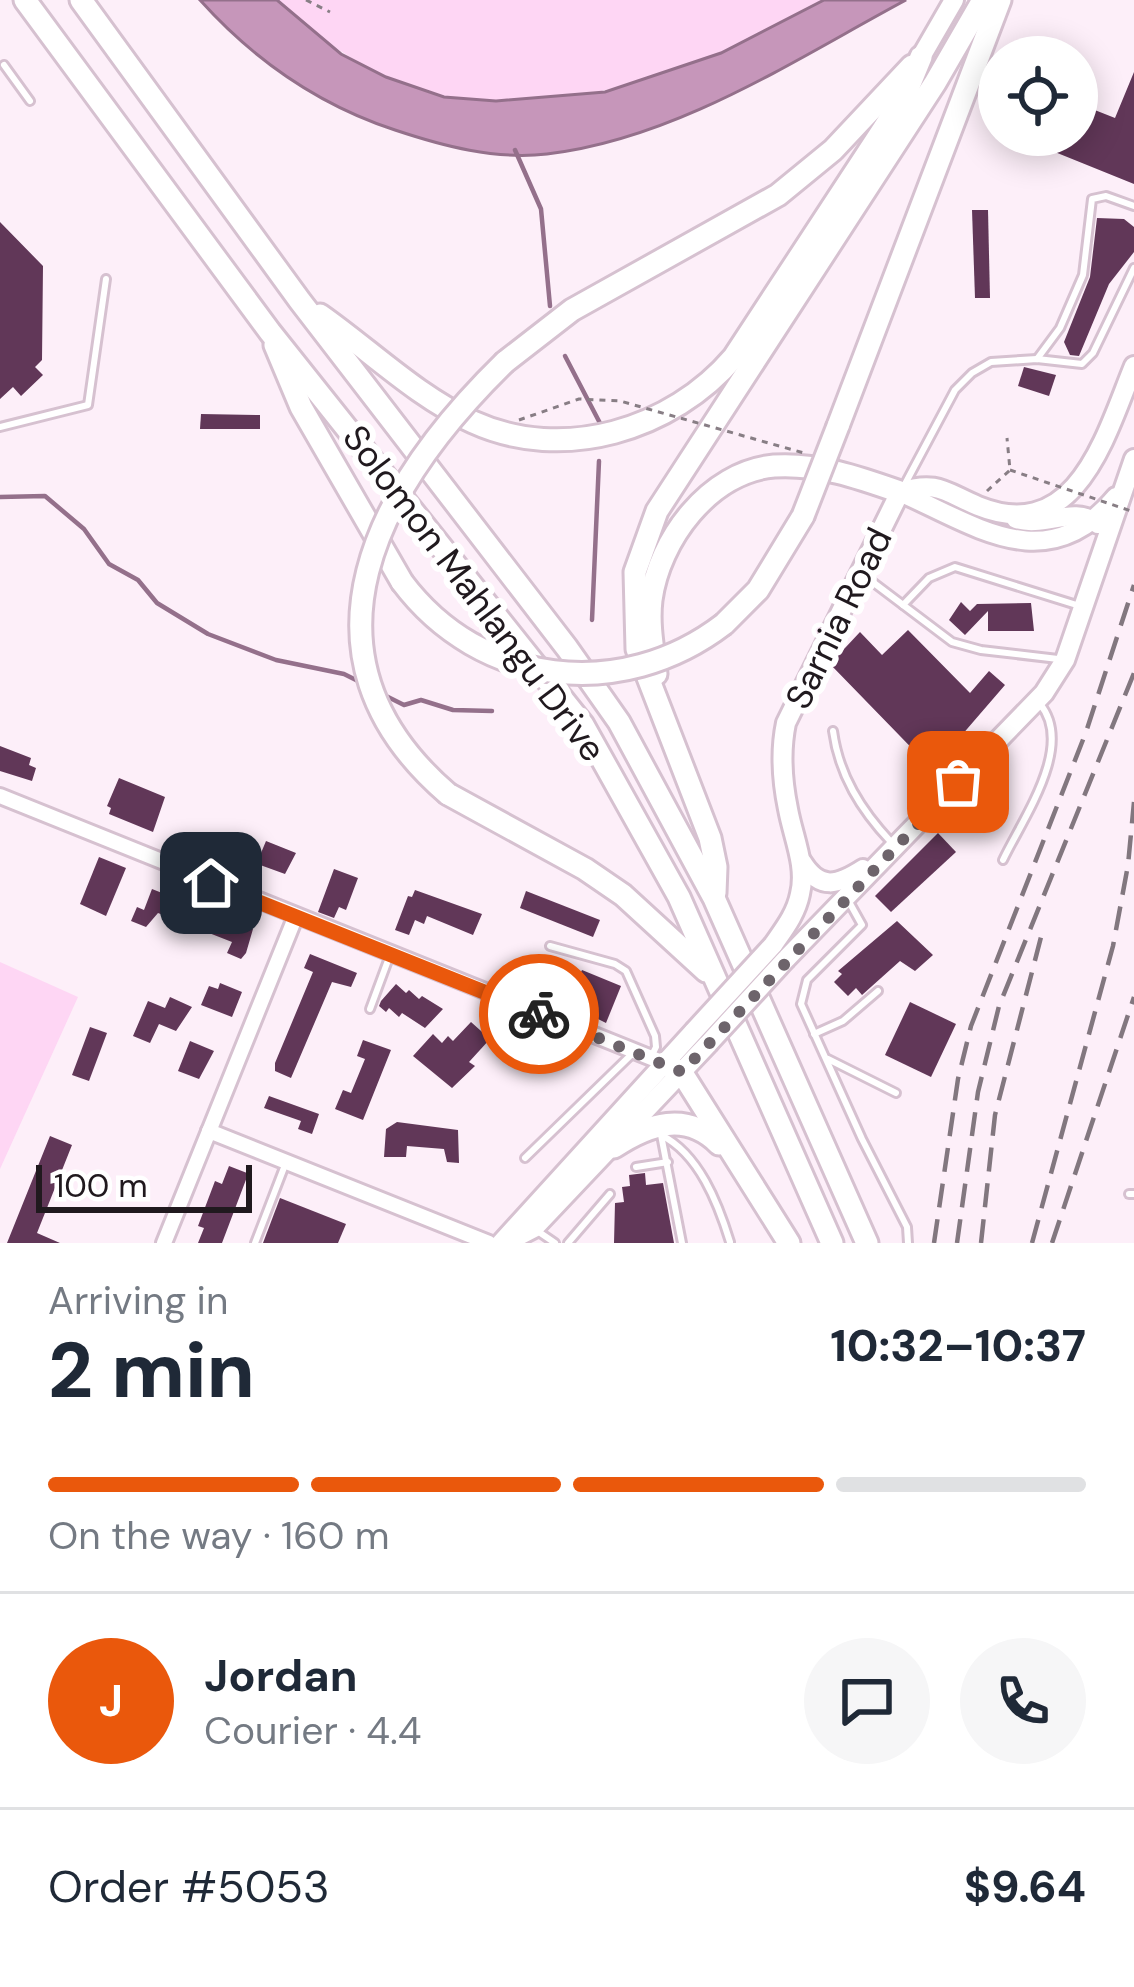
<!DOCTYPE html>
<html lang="en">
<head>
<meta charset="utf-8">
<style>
	:root { --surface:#fff; --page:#f6f6f7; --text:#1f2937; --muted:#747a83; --line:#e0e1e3; --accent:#ea580c }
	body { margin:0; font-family:"DM Sans",sans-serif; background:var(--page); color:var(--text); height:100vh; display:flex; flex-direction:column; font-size:45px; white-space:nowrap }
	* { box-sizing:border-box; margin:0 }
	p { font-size:39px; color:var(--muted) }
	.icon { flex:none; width:66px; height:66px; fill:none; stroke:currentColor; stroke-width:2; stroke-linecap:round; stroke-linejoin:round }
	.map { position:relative; height:1243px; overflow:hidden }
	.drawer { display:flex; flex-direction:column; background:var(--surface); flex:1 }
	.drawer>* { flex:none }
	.controls { position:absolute; left:978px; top:36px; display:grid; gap:24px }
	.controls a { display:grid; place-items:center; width:120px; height:120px; border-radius:50%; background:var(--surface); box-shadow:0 6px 30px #0003; font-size:60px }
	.scale { position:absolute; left:36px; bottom:30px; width:216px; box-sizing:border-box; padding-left:12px; border:6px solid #20191e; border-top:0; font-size:33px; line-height:42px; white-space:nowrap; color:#20191e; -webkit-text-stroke:9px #fff; paint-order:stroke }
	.pin { position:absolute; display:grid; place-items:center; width:102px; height:102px; color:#fff; margin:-51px; border-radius:24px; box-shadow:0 6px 18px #0006 }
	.courier { position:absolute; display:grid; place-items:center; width:120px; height:120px; margin:-60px; border:9px solid #ea580c; border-radius:50%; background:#fff; color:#222; box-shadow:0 3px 15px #0007 }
	.head em { font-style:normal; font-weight:800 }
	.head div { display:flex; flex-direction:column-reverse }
	.head { display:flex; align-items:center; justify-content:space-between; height:204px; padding:0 48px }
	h1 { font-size:78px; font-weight:800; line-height:90px }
	.bar { display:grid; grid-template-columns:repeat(4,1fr); gap:18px 12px; align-content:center; height:144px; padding:0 48px }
	.bar i { height:15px; border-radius:9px; background:var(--line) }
	.bar .current { background:var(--accent) }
	.bar p { grid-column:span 4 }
	.line { display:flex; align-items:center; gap:30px; padding:0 48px; border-top:3px solid var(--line) }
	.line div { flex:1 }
	.round { display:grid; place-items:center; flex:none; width:126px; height:126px; border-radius:63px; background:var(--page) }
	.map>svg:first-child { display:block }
</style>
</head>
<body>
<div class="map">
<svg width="1134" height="1243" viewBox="0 0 1134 1243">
	<rect width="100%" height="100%" fill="#fdeff9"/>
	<!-- green -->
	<g fill="#fed6f4">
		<path d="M277 0H824C725 60 557 125 441 96 376 80 326 45 277 0Z"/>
		<polygon points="0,962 78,997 0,1169"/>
	</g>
	<!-- water -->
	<path fill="#c696ba" stroke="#94708b" stroke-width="3" d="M200 0H277L341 54 386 77 444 97 496 101 605 92 721 53 824 0H906C794 60 676 139 547 154 495 160 443 146 395 130 319 105 253 59 200 0Z"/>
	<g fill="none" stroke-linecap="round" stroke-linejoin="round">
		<!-- stream -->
		<g stroke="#94708b" stroke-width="4.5">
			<polyline points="515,150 541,209 550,306"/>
			<polyline points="565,356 602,427"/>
			<polyline points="0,497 45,496 84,529 109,564 138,580 157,603 208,634 276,660 344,674 364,684"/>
			<polyline points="592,620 599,461"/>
			<polyline points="384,695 404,705 421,700 453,710 492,711"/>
		</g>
	</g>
	<!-- building -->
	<g fill="#613758">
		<polygon points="1134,72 1134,184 1040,146 1044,135 1077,135 1077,103 1115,118"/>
		<polygon points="972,210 988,210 990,298 975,298"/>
		<polygon points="1097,218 1124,219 1134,227 1134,252 1109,284 1079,356 1070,355 1064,342 1090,277"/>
		<polygon points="0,222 43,266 42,360 35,367 43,375 21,396 13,387 0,399"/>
		<polygon points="1024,367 1056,375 1049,396 1018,386"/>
		<polygon points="201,414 260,415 260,429 200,429"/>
		<polygon points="961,602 970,611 977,604 1031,603 1034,631 988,631 988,611 965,635 949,620"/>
		<polygon points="908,630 970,693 989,671 1005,685 961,736 965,740 934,771 830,664 860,632 882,655"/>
		<polygon points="0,746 31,758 29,765 36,768 32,781 0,771"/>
		<polygon points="119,778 165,797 153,832 109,814 111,808 107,806"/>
		<polygon points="938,833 956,852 891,912 875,896"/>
		<polygon points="266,841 296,853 285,874 241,858 245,848 261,853"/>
		<polygon points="99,857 126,868 106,916 80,904"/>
		<polygon points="334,869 358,878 346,910 339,907 334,918 318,912"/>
		<polygon points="152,889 253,929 246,953 241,959 227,953 232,942 158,913 146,927 131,921 137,907 144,910"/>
		<polygon points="415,890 482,914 473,935 427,916 424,924 415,920 409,935 395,930 408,896 412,897"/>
		<polygon points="526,891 600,920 593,937 520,908"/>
		<polygon points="897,921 933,955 915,971 900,961 862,995 856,988 848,996 834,982 842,974 838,971"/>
		<polygon points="310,954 357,973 351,987 332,982 291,1078 275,1071 275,1063 313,972 304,968"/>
		<polygon points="582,970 621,986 606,1023 566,1003"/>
		<polygon points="220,983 242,992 232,1017 201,1005 209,986 218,989"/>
		<polygon points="396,984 406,993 409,990 419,999 422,996 443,1009 425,1028 402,1013 399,1017 389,1008 386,1012 379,1006 381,1001"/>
		<polygon points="170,997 192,1007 176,1031 159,1024 150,1043 133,1036 148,1001 165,1008"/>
		<polygon points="910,1002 956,1024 931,1077 885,1055"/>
		<polygon points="471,1022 490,1039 469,1062 475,1066 452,1088 413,1056 433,1034 442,1043 448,1036 453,1041"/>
		<polygon points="90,1027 107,1033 89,1081 72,1075"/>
		<polygon points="363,1040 391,1050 363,1120 335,1109 343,1090 351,1093 365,1059 357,1056"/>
		<polygon points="190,1041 214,1051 199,1079 178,1071"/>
		<polygon points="269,1096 319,1114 312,1134 298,1129 301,1121 264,1108"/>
		<polygon points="397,1122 458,1130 459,1163 447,1162 444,1149 407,1146 406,1157 384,1157 386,1129"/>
		<polygon points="50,1136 72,1145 37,1233 60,1243 7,1243"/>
		<polygon points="229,1166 247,1173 247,1177 222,1243 198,1243 204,1228 198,1226 215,1181 222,1184"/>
		<polygon points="645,1173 646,1185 663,1183 674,1243 614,1243 615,1203 624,1202 622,1187 630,1186 629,1175"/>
		<polygon points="280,1198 346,1224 338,1243 263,1243"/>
	</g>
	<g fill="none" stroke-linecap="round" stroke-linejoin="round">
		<!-- service casing -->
		<g stroke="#d6c1d0" stroke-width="12">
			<g id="service">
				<polyline points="4,65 30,101"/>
				<polyline points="1037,359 1060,328 1083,275 1092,199 1106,196 1134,206"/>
				<polyline points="0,427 88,405 106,279"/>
				<polyline points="905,484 955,390 972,373 991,362 1037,359 1082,364 1093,353 1134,268"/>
				<polyline points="862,574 952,642 981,650 1058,659"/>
				<polyline points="903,605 929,578 955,567 1083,607"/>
				<path d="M833 731C839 775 861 810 891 842"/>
				<path d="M1003 860C1023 818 1075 746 1040 704"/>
				<polyline points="848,900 862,925 807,980 801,1004 862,1139 907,1227 908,1243"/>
				<polyline points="550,946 615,964 626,971 655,1036 656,1047 652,1055"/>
				<polyline points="370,1009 390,955"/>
				<polyline points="814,1034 843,1021 878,991"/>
				<polyline points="828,1059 896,1093"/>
				<path d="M661 1135C699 1154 718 1203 730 1242"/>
				<polyline points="661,1135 682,1243"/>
				<polyline points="525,1158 634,1052"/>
				<polyline points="636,1167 668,1162"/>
				<polyline points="1129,1194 1134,1194"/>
				<polyline points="536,1230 555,1243"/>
				<polyline points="255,1243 285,1165"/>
				<polyline points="568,1243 610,1194"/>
			</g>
		</g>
		<!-- minor casing -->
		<g stroke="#d6c1d0" stroke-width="20">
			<g id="minor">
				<polyline points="0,796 664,1063"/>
				<polyline points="209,1131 489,1243"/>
				<polyline points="164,1243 295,918"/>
			</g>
		</g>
		<!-- secondary casing -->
		<g stroke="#d6c1d0" stroke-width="24">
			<g id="secondary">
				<polyline points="921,57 954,0"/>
				<path d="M900 492C978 527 1047 579 1116 497"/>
				<path d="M1016 519C1045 528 1073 505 1098 524"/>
				<path d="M802 862C820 891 838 885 863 869"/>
				<path d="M773 945C784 929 796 914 800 894 807 866 793 837 788 809 782 780 780 752 786 723L900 492C937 480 945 492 978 506 1077 546 1106 434 1134 366"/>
				<polyline points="786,959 1044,693 1065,660 1134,459"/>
				<polyline points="507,1242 534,1228 708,1044"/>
				<polyline points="501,1243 694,1031"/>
			</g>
		</g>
		<!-- trunk casing -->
		<g stroke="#d6c1d0" stroke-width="27">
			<g id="trunk">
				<polyline points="25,0 270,332 583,725 679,897 832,1243"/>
				<polyline points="81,0 300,301 567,648 619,722 714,898 867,1243"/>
				<path d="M320 315C370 350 416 396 473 422 563 463 672 430 734 357L884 128 907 91 921 57"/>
				<polyline points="275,345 301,407 402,582"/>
				<polyline points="505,362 572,310 778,195 833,150 912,66"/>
				<polyline points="838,426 1000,0"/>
				<polyline points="724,624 758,590 803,516"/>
				<path d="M656 674C653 649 648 625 651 600 659 540 709 472 774 466 818 463 860 478 900 492"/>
				<polyline points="448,794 585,869 623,895 706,971"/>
				<polyline points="715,893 716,867 710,838 637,649 635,572 657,511 935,83 983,0"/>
				<polyline points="664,1063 682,1073 789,1243"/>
				<path d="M614 1147C649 1124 686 1111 719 1144"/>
			</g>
		</g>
		<!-- path -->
		<g stroke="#887e85" stroke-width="3" stroke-dasharray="6 6" stroke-linecap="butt">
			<polyline points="306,0 330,12"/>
			<polyline points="987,491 1010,470 1007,438"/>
		</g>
		<!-- service -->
		<use href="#service" stroke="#fff" stroke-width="6"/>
		<!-- minor -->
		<use href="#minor" stroke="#fff" stroke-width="14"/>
		<!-- secondary -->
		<use href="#secondary" stroke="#fff" stroke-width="18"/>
		<!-- trunk -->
		<use href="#trunk" stroke="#fff" stroke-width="21"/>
		<!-- rail -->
		<g stroke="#82777f" stroke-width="4.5" stroke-dasharray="24 12" stroke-linecap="butt">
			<polyline points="934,1243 958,1079 971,1026 1086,732 1134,585"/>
			<polyline points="957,1243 978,1092 999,1006 1134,673"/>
			<polyline points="981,1243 995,1115 1041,937"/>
			<polyline points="1032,1243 1113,946 1128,865 1134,802"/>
			<polyline points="1052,1243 1134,997"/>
		</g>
		<!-- secondary-bridge casing -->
		<g stroke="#d6c1d0" stroke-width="24" stroke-linecap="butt">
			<g id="secondary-bridge">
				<polyline points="694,1031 773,945"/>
				<polyline points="708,1044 786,959"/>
			</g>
		</g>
		<!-- trunk-bridge casing -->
		<g stroke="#d6c1d0" stroke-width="27" stroke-linecap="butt">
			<g id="trunk-bridge">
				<polyline points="803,516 838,426"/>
				<path d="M402 582C480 686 621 703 724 624"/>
				<path d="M448 794C284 653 379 485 505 362"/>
			</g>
		</g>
		<!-- path-bridge -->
		<g stroke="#887e85" stroke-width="3" stroke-dasharray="6 6" stroke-linecap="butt">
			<polyline points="519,420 579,399 620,401 804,453"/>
			<polyline points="1010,470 1134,512"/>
		</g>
		<!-- secondary-bridge -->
		<use href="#secondary-bridge" stroke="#fff" stroke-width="18"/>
		<!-- trunk-bridge -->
		<use href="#trunk-bridge" stroke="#fff" stroke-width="21"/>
	</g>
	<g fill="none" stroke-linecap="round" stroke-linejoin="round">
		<!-- done -->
		<polyline stroke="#6d646b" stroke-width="12" stroke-dasharray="0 21.6" points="539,1014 682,1072 958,782"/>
		<!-- route -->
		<polyline stroke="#ea580c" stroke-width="15" points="211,883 539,1014"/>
	</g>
	<g text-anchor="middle" stroke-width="12" stroke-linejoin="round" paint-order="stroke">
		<!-- street labels -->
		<g font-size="36" fill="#20191e" stroke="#fff">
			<text transform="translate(475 593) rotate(53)" y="13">Solomon Mahlangu Drive</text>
			<text transform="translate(838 618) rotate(-64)" y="13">Sarnia Road</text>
		</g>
	</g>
</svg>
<div class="controls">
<a><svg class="icon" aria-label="locate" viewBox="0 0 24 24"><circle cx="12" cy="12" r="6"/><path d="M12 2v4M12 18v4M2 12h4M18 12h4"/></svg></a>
</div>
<div class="scale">100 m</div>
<div class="pin" style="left:958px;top:782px;background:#ea580c"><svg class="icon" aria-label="bag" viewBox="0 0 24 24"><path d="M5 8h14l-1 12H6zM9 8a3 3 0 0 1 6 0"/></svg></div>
<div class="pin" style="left:211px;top:883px;background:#1f2937"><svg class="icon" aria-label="home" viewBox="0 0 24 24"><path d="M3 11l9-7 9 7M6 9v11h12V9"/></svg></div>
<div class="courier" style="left:539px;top:1014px"><svg class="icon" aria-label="bike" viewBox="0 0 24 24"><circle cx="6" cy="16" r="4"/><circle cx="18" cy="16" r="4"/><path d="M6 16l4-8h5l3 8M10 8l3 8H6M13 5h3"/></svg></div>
</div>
<section class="drawer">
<div class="head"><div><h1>2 min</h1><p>Arriving in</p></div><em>10:32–10:37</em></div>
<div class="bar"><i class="current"></i><i class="current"></i><i class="current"></i><i></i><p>On the way · 160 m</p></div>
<div class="line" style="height:216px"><b class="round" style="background:var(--accent);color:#fff">J</b><div><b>Jordan</b><p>Courier · 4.4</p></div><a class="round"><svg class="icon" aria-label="chat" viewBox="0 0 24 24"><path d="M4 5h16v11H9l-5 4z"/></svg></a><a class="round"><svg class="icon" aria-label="phone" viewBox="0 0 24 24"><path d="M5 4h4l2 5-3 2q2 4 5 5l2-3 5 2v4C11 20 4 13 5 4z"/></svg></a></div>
<div class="line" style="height:156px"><div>Order #5053</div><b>$9.64</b></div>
</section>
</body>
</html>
